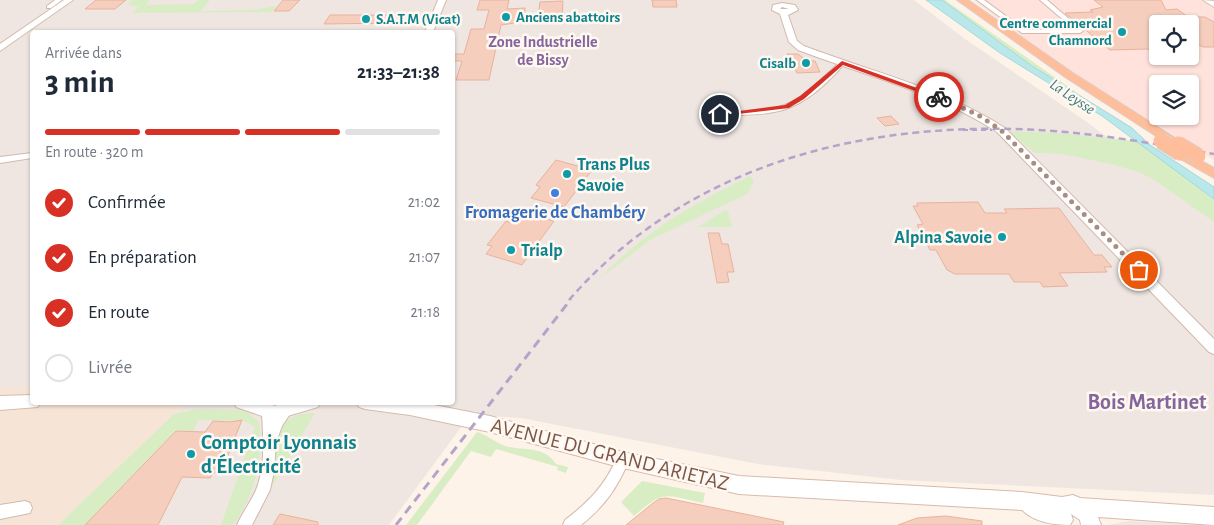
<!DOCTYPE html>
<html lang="fr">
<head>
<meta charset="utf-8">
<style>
	:root { --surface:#fff; --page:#f2f2f3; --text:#1f2937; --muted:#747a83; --line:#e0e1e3; --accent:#d93025 }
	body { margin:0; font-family:"Alegreya Sans",sans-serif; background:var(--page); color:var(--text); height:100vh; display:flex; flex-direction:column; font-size:19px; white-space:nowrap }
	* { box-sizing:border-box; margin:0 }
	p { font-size:16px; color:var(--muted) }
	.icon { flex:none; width:28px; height:28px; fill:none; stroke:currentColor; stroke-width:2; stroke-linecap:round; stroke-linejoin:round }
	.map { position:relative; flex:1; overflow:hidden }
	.side { position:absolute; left:30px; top:30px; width:425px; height:375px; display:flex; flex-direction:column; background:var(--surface); border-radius:5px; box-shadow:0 1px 4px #0004 }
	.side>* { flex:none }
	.fabs { position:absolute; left:1149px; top:15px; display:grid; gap:10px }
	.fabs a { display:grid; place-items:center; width:50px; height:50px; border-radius:5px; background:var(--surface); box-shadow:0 1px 4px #0004; font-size:25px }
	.pin { position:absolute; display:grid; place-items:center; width:42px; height:42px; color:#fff; margin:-21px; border:2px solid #fff; border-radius:50%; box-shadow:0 1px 5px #0007 }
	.courier { position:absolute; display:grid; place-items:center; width:50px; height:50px; margin:-25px; border:4px solid #d93025; border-radius:50%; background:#fff; color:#222; box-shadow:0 1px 6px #0007 }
	.head em { font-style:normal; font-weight:600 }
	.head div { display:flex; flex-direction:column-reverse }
	.head { display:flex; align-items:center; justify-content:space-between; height:85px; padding:0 15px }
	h1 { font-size:32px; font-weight:600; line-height:38px }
	.bar { display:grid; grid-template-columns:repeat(4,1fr); gap:8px 5px; align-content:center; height:60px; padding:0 15px }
	.bar i { height:6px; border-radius:4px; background:var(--line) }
	.bar .on { background:var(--accent) }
	.bar p { grid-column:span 4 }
	ol { padding:0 15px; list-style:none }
	li { display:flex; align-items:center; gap:15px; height:55px }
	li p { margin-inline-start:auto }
	li .icon { padding:5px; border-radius:50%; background:var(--accent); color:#fff; stroke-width:4 }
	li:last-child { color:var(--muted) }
	li i { width:28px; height:28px; border:2px solid var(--line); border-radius:50% }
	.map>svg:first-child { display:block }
</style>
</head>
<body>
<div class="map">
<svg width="1214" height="525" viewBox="0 0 1214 525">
	<rect width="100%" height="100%" fill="#fef3e8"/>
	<!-- residential -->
	<polygon fill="#f6e4d6" points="0,387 32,387 32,402 186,403 58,525 0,525"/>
	<!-- commercial -->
	<path fill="#ffe2db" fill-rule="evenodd" d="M973 0H1214V160L1049 58ZM1158 24H1190V56H1158ZM1158 84H1190V116H1158Z"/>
	<!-- industrial -->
	<g fill="#efe6e1">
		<polygon points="0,0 914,0 965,39 1084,120 1214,216 1214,495 901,480 758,464 521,418 488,416 473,411 389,525 58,525 186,403 452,402 452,32 32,32 32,387 0,387"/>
		<polygon points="1128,521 1205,525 1108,525"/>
	</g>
	<!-- green -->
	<g fill="#d9edc5">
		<polygon points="133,0 150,0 146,5 194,4 198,0 210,0 201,11 251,10 276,6 272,12 132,13 139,7 127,5"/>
		<polygon points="942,0 945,0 1080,95 1032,66"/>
		<polygon points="1007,131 1058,133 1137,141 1214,199 1214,222 1156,181 1139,172 1111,164 1062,154 1035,153"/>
		<path d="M750 176 754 181 747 194 650 240 599 279C643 233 693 203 750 176Z"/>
		<polygon points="725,210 728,211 732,227 698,227"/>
		<path d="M197 409 245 410 259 422C264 458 255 496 233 525H221L255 427 243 421 199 420 193 431 176 430 85 525H58L174 414Z"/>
		<path d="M315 413 271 488C280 454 265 413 315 413Z"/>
		<path d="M477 432C488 435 494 442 505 446 522 451 544 445 556 464L568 467 566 473 557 470 558 467 496 449 491 457 471 451 417 525H406Z"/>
		<path d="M642 481 705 493 703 503C664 495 665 489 634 516L621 502Z"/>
	</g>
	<!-- water -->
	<polygon fill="#bae8ea" stroke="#a0d9dc" points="926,0 942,0 1032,66 1132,128 1150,145 1214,187 1214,199 1102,116 1000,53"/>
	<!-- building -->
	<g fill="#f5cebe" stroke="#e9b29d">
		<polygon points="96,0 126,0 115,9 85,9"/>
		<polygon points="283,0 300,0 289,11 274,11"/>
		<polygon points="480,0 509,0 507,9 525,8 525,20 522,22 501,25 489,80 456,80 462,61 452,61 452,54 464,54 471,29 484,29 489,10 477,10"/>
		<polygon points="652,0 676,0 677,7 653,7"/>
		<polygon points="1094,0 1161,0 1166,10 1177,9 1188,17 1205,17 1214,22 1214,47 1203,47 1190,40 1190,24 1158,24 1158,51 1147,49 1110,50 1065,13 1093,12 1090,10 1103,7"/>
		<polygon points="563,1 562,17 538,17 540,2"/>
		<polygon points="330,15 391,15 390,17 395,16 392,23 324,24"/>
		<polygon points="787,54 798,54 807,61 815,61 820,72 797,73"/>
		<polygon points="891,116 899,124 885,126 877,118"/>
		<polygon points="556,160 592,170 564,207 531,198 540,187 536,185"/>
		<polygon points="978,202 985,213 1007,213 1004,209 1059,208 1094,255 1102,255 1112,267 1104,267 1107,272 1059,273 1068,286 1043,287 1040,282 1014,282 1009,274 955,274 947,270 936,250 930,250 917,225 923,224 913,206 918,206 917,203"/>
		<polygon points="521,211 554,221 522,265 486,254 492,246 487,245 506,221 511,223"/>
		<polygon points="708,233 719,233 722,244 728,244 734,272 727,272 729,282 717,283"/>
		<polygon points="242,420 221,473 213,473 210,478 182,477 158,525 85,525 176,431 205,432 213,421 230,422"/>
		<polygon points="666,498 784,522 783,525 626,525 653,503 659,499"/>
		<polygon points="280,514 318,522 318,525 273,525"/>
		<polygon points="946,516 982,521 982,525 898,525 917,518"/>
	</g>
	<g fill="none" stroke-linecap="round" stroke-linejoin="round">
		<!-- minor casing -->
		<g stroke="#d2b9ac" stroke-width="2">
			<g id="minor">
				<polygon points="55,0 62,0 51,8 47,8 47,6"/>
				<polygon points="977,0 984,0 1025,30 1074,29 1040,0 1047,0 1083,31 1080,33 1022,33"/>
				<path d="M840 62 845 63C827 84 802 108 774 112 756 116 738 114 720 116L716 114 720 112C739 110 759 112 778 107 803 101 822 78 840 62Z"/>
				<polygon points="32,153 32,158 0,163 0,157"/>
				<path d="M286 406 290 407 292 411 282 426 276 442 274 471 270 490 252 525H237C242 513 251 502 256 490 266 466 263 437 262 412L264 408 268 407 272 408 274 417 282 407Z"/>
				<path d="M623 454 628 456 629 460C618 487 604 507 581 525H563L565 520C590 501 605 485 618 456Z"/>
				<polygon points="25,501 30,503 32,508 30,513 0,519 0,505"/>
			</g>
		</g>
		<!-- tertiary casing -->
		<g stroke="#d2b9ac" stroke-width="2">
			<path id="tertiary" d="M782 3 795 5 798 10 788 15 797 41 804 46C872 72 943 88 1005 128L1214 339V354L1209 352 997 132C936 92 866 76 798 50L789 42 780 14 772 10 773 5ZM782 7 789 9H780Z"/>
		</g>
		<!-- secondary casing -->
		<g stroke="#d7bbac" stroke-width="2">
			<g id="secondary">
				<polygon points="64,0 73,0 0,51 0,44"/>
				<polygon points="438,0 446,0 433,32 425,32"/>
				<polygon points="1203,0 1214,1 1214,7"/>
				<polygon points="32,395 32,402 40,402 38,407 0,410 0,396"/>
				<polygon points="234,402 271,402 274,406 285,402 320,402 318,407 274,420 236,407"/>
				<path d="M357 402H419L490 416 623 452 739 476 1022 492 1062 497 1073 495 1080 498 1214 507V525L1098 517 1101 525H1081L1080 520 1071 514 1073 520 1070 525C1053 525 1034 522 1022 510L739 494 623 468 490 432 410 415 365 409 359 407Z"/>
			</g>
		</g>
		<!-- trunk casing -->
		<g stroke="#dad0cc" stroke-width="2">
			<g id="trunk">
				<polygon points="957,0 968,0 1073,73 1185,144 1178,148 1173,147 1065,77"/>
				<polygon points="1180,149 1214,168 1214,178 1175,156 1173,153"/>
			</g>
		</g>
		<!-- minor -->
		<use href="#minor" fill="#fff" fill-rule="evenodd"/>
		<!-- tertiary -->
		<use href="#tertiary" fill="#fff" fill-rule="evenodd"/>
		<!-- secondary -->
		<use href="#secondary" fill="#fff" fill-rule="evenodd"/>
		<!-- trunk -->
		<use href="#trunk" fill="#febe9c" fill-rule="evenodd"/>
		<!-- rail-far2 -->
		<polyline stroke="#b4a4ca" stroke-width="2" stroke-dasharray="5 4" stroke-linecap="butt" points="963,130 992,130"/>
		<!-- rail-far1 -->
		<path stroke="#b4a4ca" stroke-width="2.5" stroke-dasharray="7 4.5" stroke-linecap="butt" d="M569 300C691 160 875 118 1053 131 1107 135 1161 145 1214 154"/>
		<!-- rail -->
		<polyline stroke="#b4a4ca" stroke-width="3" stroke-dasharray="9 6" stroke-linecap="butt" points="396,525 571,299"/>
		<!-- trunk-bridge casing -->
		<g stroke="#dad0cc" stroke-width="17" stroke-linecap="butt">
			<g id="trunk-bridge">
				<polyline points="1161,141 1180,153"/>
				<polyline points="1178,144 1198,156"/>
			</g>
		</g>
		<!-- trunk-bridge -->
		<use href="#trunk-bridge" stroke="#febe9c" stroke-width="15"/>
	</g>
	<!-- route -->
	<polygon fill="#d93025" points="842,61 942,97 937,99 843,65 804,99 789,108 720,116 717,114 785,105 800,96"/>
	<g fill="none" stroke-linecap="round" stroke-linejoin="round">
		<!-- done -->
		<polyline stroke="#a98d81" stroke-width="5" stroke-dasharray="0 9" points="939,97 978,115 1001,130 1139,270"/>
	</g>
	<!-- markers -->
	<g fill="#0f9aa8" stroke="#fff8f0" stroke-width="2">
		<circle cx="506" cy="17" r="5"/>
		<circle cx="366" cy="19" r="5"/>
		<circle cx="1122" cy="32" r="5"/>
		<circle cx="806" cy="63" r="5"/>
		<circle cx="567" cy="174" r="5"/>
		<circle cx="1002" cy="237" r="5"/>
		<circle cx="511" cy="250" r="5"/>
		<circle cx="191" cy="454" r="5"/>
	</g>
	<circle fill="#3f7fe0" stroke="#fff8f0" stroke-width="2" cx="555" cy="193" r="5"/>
	<g text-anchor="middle" stroke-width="5" stroke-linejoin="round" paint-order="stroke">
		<!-- far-culture labels -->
		<g font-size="15" font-weight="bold" fill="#0d838f" stroke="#fff8f0" text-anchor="start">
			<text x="516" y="22">Anciens abattoirs</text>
			<text x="376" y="24">S.A.T.M (Vicat)</text>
			<text x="1112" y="28" text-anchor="end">Centre commercial<tspan x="1112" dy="17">Chamnord</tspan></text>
			<text x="796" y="68" text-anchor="end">Cisalb</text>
		</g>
		<!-- far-neighbourhood labels -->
		<g font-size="16" font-weight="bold" fill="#85659e" stroke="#fff8f0">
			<text x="543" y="47">Zone Industrielle<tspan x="543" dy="18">de Bissy</tspan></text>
		</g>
		<!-- far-water labels -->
		<g font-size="16" font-style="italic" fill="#3b7c81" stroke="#fff8f0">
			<text transform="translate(1073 96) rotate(34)" y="6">La Leysse</text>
		</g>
		<!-- culture labels -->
		<g font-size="18" font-weight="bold" fill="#0d838f" stroke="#fff8f0" text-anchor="start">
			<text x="577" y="170">Trans Plus<tspan x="577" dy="21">Savoie</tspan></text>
			<text x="992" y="243" text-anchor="end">Alpina Savoie</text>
			<text x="521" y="256">Trialp</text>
		</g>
		<!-- shop labels -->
		<g font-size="18" font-weight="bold" fill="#366cbe" stroke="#fff8f0">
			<text x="555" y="218">Fromagerie de Chambéry</text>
		</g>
		<!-- near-culture labels -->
		<g font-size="21" font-weight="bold" fill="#0d838f" stroke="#fff8f0" text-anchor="start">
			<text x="201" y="449">Comptoir Lyonnais<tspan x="201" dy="24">d'Électricité</tspan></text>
		</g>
		<!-- near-street labels -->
		<g font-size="21" fill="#7b5649" stroke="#fff8f0">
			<text transform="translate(610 454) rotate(14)" y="7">AVENUE DU GRAND ARIETAZ</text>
		</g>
		<!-- near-neighbourhood labels -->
		<g font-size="22" font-weight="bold" fill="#85659e" stroke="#fff8f0">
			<text x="1147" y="409">Bois Martinet</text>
		</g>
	</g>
</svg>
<div class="fabs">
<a><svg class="icon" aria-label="locate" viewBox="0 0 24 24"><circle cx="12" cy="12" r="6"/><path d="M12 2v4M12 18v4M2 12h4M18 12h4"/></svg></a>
<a><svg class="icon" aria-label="layers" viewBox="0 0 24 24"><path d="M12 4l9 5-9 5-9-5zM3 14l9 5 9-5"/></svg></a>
</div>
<div class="pin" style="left:1139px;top:270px;background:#ea580c"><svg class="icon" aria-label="bag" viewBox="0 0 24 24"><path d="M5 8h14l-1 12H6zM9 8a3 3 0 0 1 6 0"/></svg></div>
<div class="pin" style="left:720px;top:114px;background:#1f2937"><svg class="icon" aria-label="home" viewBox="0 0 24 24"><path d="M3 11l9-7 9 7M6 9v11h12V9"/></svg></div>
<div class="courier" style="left:939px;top:97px"><svg class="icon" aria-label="bike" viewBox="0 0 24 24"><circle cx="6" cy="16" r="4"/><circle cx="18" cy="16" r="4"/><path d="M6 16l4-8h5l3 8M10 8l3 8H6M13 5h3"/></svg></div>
<section class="side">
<div class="head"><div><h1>3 min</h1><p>Arrivée dans</p></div><em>21:33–21:38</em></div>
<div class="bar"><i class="on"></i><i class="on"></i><i class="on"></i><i></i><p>En route · 320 m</p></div>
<ol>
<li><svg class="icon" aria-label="check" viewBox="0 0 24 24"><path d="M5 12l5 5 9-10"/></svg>Confirmée<p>21:02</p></li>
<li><svg class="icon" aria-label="check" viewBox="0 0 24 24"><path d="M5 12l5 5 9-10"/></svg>En préparation<p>21:07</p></li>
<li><svg class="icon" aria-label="check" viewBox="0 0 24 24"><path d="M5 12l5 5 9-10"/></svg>En route<p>21:18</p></li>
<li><i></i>Livrée</li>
</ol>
</section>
</div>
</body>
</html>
